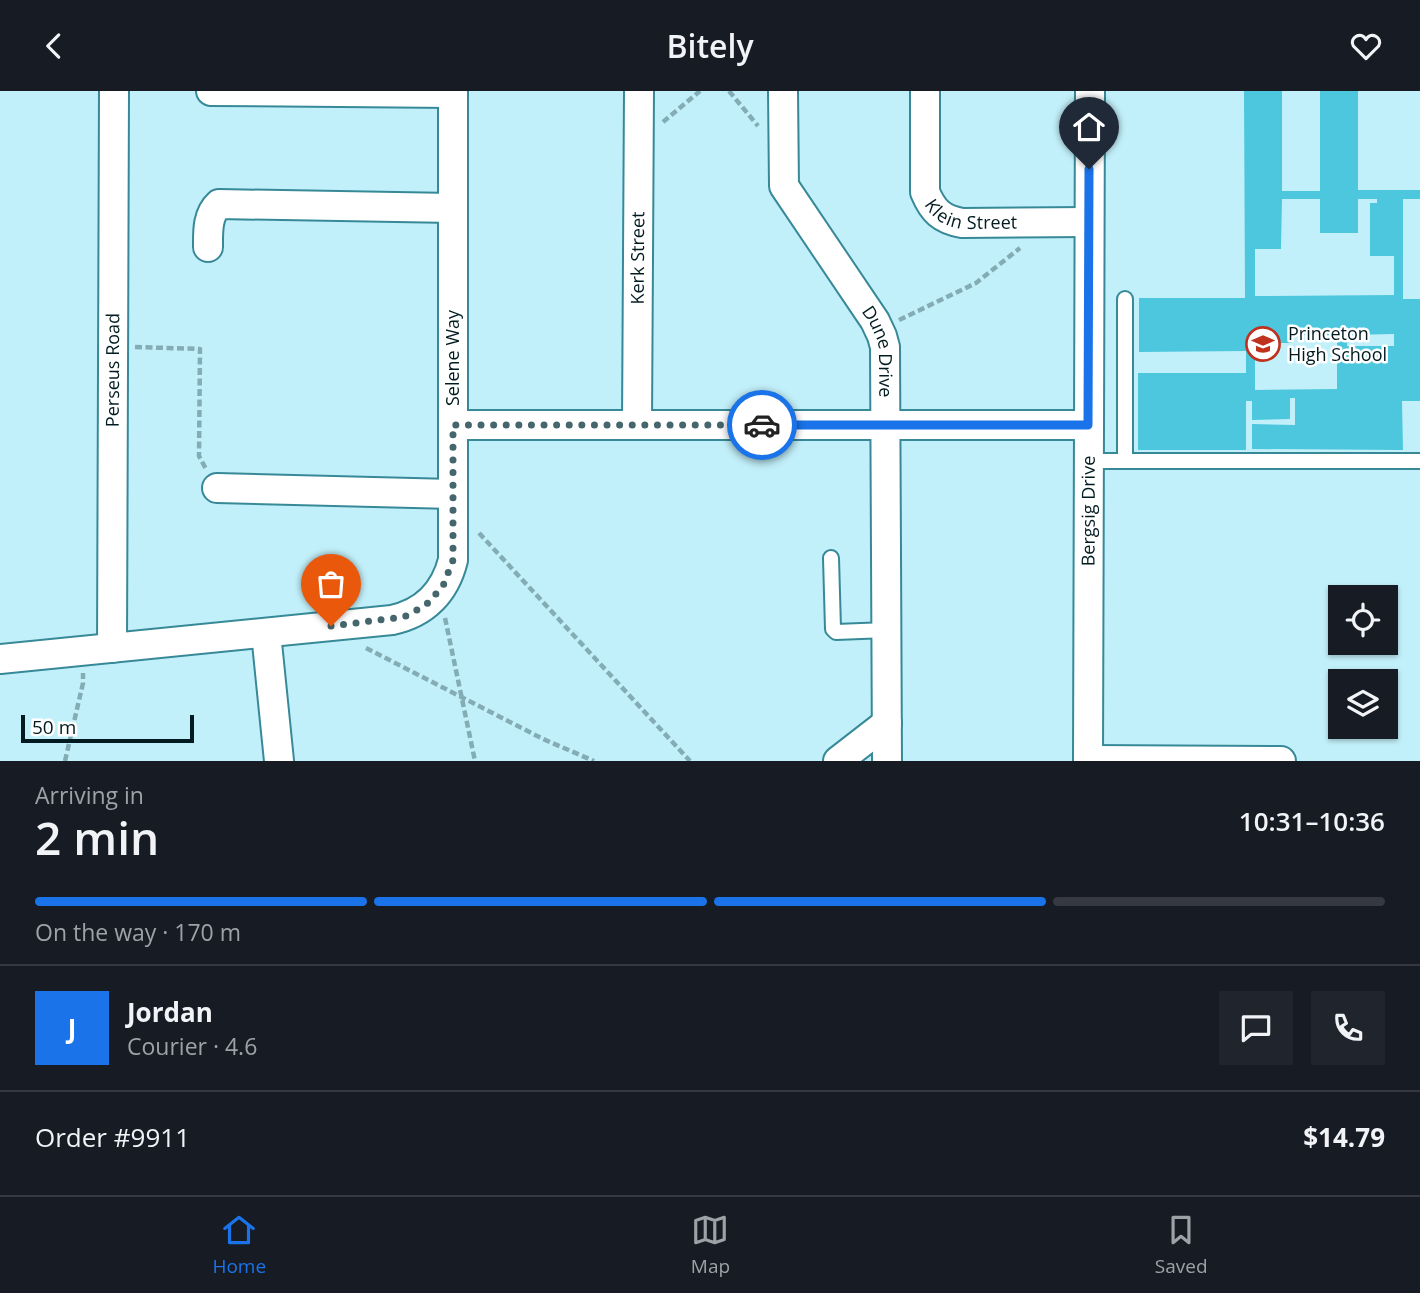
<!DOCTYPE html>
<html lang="en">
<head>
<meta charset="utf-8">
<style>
	:root { --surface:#171b24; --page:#20242c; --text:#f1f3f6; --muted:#9ea1a6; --line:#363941; --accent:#1a73e8 }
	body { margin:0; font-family:"Open Sans",sans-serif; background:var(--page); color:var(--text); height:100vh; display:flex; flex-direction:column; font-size:26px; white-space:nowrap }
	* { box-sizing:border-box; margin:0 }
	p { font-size:23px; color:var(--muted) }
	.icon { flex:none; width:38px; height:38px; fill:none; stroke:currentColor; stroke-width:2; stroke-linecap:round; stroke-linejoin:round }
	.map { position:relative; height:670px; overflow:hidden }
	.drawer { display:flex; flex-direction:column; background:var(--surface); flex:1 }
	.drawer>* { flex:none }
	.fabs { position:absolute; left:1328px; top:494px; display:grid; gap:14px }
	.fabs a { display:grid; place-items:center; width:70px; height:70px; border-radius:0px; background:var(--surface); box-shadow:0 2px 5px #0004; font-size:35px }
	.scale { position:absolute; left:21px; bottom:18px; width:173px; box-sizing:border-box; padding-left:7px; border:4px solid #021b20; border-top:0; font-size:19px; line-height:24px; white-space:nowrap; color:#021b20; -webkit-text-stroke:5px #fff; paint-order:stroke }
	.pin { position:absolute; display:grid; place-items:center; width:60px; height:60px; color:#fff; margin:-72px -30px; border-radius:50% 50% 50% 0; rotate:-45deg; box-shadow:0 0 7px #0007 }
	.pin .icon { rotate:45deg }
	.courier { position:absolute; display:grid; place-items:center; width:70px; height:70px; margin:-35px; border:5px solid #1a73e8; border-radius:50%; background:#fff; color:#222; box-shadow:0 2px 9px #0007 }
	.head em { font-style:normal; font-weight:600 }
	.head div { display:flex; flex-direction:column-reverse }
	.head { display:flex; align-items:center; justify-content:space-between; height:119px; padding:0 35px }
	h1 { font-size:46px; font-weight:600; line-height:52px }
	.bar { display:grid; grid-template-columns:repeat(4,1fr); gap:10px 7px; align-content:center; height:84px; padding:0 35px }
	.bar i { height:9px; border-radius:5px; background:var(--line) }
	.bar .active { background:var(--accent) }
	.bar p { grid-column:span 4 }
	.line { display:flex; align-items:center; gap:18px; padding:0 35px; border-top:2px solid var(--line) }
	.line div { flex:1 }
	.round { display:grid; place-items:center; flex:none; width:74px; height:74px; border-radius:0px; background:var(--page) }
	header { display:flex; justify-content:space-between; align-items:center; height:91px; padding:0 35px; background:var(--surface); font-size:32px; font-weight:600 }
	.tabs { display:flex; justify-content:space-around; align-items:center; height:98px; border-top:2px solid var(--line); background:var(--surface); font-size:19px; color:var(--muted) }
	.tabs a { display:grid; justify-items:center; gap:4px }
	.tabs .active { color:var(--accent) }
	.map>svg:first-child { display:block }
</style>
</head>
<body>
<header><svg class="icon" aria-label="back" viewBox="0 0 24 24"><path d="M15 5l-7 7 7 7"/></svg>Bitely<svg class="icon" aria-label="heart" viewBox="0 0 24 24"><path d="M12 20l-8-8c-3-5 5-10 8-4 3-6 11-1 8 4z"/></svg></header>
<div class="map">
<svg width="1420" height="670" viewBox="0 0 1420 670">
	<rect width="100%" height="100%" fill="#c2f0fa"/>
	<!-- building -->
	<path fill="#4cc7dd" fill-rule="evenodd" d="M1244 0H1282V100H1320V0H1358V99H1420V108H1403V208H1420V310H1402L1403 359 1252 358V333L1295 334V307H1290V328L1252 329V310H1246V359H1138V282H1246V260L1139 261V207H1245ZM1282 108H1320V142H1358V108H1377V112H1370V165H1394V204L1255 205V158H1281ZM1394 243V255H1347L1348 244ZM1255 244H1271V252H1292V244H1337V298L1255 299Z"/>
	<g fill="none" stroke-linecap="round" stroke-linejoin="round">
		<!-- lane casing -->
		<g stroke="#378998" stroke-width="18">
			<g id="lane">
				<polyline points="1125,369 1125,208"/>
				<polyline points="1088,370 1420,370"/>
				<polyline points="831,467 833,538 836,541 887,539"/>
			</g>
		</g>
		<!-- street casing -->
		<g stroke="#378998" stroke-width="32">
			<g id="street">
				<polyline points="211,0 453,2"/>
				<path id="s1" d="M783 0 784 95 875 230 882 245 885 256 887 670"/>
				<path id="s2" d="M925 0V101C933 120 941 128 962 132L1089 131"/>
				<path d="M208 156C208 141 207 124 219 113L453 117"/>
				<path id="s3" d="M637 333 639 0"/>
				<polyline points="453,334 1088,334"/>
				<polyline points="217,397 453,403"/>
				<polyline points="266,542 279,670"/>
				<path id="s4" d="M112 557 114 0"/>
				<path d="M0 568 392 529C425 522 445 501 453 469V0"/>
				<polyline points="1088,669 1281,670"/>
				<polyline points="838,670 887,632"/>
				<path id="s5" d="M1088 670 1090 0"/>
			</g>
		</g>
		<!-- path -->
		<g stroke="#84acb4" stroke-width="4.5" stroke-dasharray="7 3.5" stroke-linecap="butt">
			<polyline points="729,0 758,35"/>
			<polyline points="663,31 700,0"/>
			<polyline points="899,229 976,192 1020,157"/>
			<polyline points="135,256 200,258 199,365 206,378"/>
			<polyline points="479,442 690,670"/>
			<polyline points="445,527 475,670"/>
			<polyline points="366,557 543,648 594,670"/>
			<polyline points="65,670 83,592 83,582"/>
		</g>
		<!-- lane -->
		<use href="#lane" stroke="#fff" stroke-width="14"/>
		<!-- street -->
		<use href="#street" stroke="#fff" stroke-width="28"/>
	</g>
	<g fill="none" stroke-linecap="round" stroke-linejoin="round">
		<!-- done -->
		<polyline stroke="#45666c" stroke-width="7" stroke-dasharray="0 12.6" points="331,535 404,526 426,514 443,495 453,469 453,334 762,334"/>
		<!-- route -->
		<polyline stroke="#1a73e8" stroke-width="9" points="762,334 1088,334 1089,78"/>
	</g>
	<!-- icons -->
	<defs>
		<g id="school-ring" transform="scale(1.75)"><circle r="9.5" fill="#fff" stroke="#be321e" stroke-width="1.5"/><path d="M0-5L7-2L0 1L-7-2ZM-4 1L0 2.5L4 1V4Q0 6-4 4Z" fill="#be321e"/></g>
	</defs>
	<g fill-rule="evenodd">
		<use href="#school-ring" x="1263" y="253"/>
	</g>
	<g text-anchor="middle" stroke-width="5" stroke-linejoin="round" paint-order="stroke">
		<!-- street labels -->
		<g font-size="18" fill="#021b20" stroke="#fff">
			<text dy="6" stroke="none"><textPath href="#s2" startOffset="159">Klein Street</textPath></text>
			<text dy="6" stroke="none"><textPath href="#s3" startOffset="166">Kerk Street</textPath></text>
			<text dy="6" stroke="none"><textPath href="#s1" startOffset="289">Dune Drive</textPath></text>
			<text transform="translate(453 267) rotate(-90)" y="6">Selene Way</text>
			<text dy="6" stroke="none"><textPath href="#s4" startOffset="278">Perseus Road</textPath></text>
			<text dy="6" stroke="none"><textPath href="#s5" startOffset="250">Bergsig Drive</textPath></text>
		</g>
		<!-- poi labels -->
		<g font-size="18" fill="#021b20" stroke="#fff" text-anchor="start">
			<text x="1288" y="249">Princeton<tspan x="1288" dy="21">High School</tspan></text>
		</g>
	</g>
</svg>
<div class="fabs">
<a><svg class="icon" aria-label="locate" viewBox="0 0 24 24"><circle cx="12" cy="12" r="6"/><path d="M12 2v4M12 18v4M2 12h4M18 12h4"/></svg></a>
<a><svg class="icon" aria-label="layers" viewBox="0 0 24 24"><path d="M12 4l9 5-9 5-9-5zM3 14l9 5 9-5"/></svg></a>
</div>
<div class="scale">50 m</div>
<div class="pin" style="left:331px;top:535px;background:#ea580c"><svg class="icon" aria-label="bag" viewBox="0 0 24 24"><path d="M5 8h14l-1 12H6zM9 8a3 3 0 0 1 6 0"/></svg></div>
<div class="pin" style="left:1089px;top:78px;background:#1f2937"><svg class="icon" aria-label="home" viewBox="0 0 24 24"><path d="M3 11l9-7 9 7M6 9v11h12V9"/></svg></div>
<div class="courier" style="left:762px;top:334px"><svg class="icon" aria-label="car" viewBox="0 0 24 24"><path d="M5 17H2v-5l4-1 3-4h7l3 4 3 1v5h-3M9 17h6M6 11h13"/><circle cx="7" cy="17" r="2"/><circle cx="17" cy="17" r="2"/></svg></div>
</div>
<section class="drawer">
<div class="head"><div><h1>2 min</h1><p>Arriving in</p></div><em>10:31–10:36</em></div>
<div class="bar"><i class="active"></i><i class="active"></i><i class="active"></i><i></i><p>On the way · 170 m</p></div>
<div class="line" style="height:126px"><b class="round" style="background:var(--accent);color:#fff">J</b><div><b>Jordan</b><p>Courier · 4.6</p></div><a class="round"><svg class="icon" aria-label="chat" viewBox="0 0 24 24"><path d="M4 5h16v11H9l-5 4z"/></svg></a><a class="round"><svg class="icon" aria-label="phone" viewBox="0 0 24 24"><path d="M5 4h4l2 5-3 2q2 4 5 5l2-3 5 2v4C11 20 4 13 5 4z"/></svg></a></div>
<div class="line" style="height:91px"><div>Order #9911</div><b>$14.79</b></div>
</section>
<nav class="tabs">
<a class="active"><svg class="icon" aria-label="home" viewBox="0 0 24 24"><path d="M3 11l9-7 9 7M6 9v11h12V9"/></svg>Home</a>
<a><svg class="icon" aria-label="map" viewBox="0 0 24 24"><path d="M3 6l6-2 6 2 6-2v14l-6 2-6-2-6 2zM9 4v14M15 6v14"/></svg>Map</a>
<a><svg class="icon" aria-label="saved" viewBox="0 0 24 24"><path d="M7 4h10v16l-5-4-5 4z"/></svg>Saved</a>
</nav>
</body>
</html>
